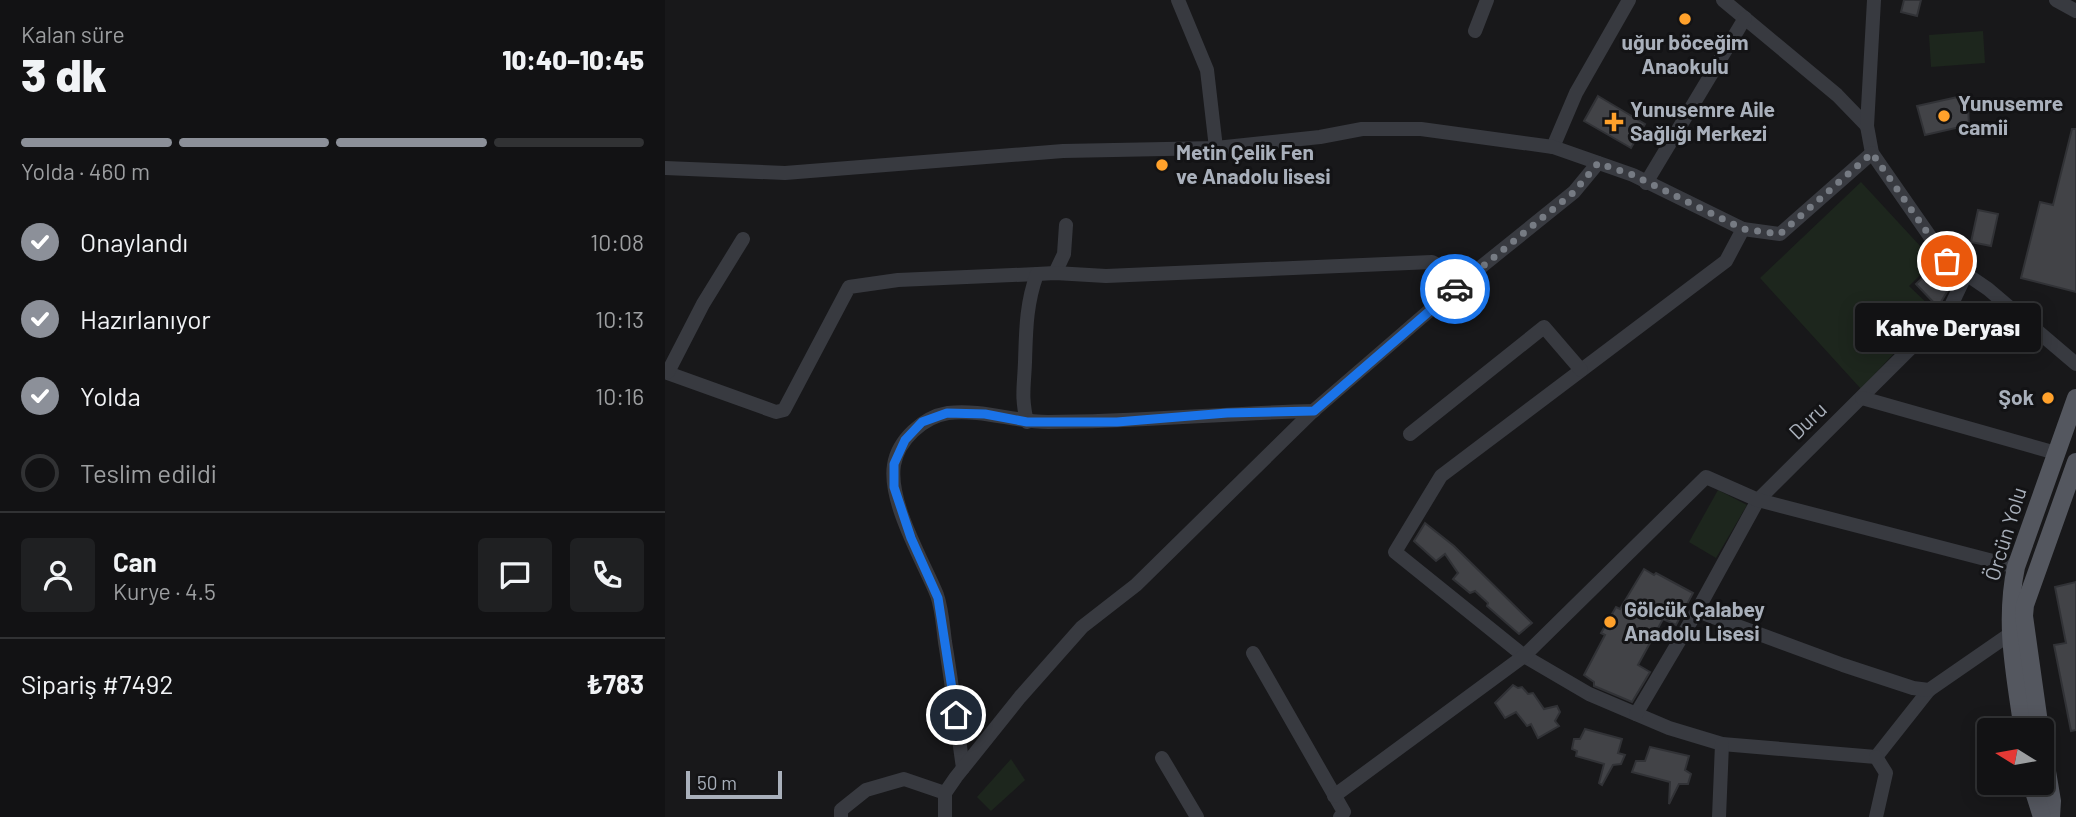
<!DOCTYPE html>
<html lang="tr">
<head>
<meta charset="utf-8">
<style>
	:root { --surface:#121214; --page:#1f2022; --text:#f1f3f6; --muted:#9c9ea0; --line:#313234; --accent:#8c9099 }
	body { margin:0; font-family:Barlow,sans-serif; background:var(--page); color:var(--text); height:100vh; display:flex; flex-direction:column; font-size:26px; white-space:nowrap }
	* { box-sizing:border-box; margin:0 }
	p { font-size:23px; color:var(--muted) }
	.icon { flex:none; width:38px; height:38px; fill:none; stroke:currentColor; stroke-width:2; stroke-linecap:round; stroke-linejoin:round }
	.map { position:relative; flex:1; overflow:hidden }
	.panel { display:flex; flex-direction:column; background:var(--surface); width:665px }
	.panel>* { flex:none }
	.needle { width:46px; rotate:281deg }
	.controls { position:absolute; left:1312px; top:718px; display:grid; gap:14px }
	.controls a { display:grid; place-items:center; width:77px; height:77px; border-radius:7px; background:var(--surface); box-shadow:0 4px 18px #0003,0 0 0 2px var(--line); font-size:35px }
	.scale { position:absolute; left:21px; bottom:18px; width:96px; box-sizing:border-box; padding-left:7px; border:4px solid #a9b0bb; border-top:0; font-size:19px; line-height:24px; white-space:nowrap; color:#a9b0bb; -webkit-text-stroke:5px #131315; paint-order:stroke }
	.pin { position:absolute; display:grid; place-items:center; width:60px; height:60px; color:#fff; margin:-30px; border:4px solid #fff; border-radius:50%; box-shadow:0 2px 7px #0007 }
	.courier { position:absolute; display:grid; place-items:center; width:70px; height:70px; margin:-35px; border:5px solid #1a73e8; border-radius:50%; background:#fff; color:#222; box-shadow:0 2px 9px #0007 }
	.bubble { position:absolute; height:49px; border-radius:7px; background:var(--surface); box-shadow:0 4px 18px #0003,0 0 0 2px var(--line); font-size:23px; font-weight:800; line-height:49px; text-align:center }
	.head em { font-style:normal; font-weight:800 }
	.head div { display:flex; flex-direction:column-reverse }
	.head { display:flex; align-items:center; justify-content:space-between; height:119px; padding:0 21px }
	h1 { font-size:46px; font-weight:800; line-height:52px }
	.bar { display:grid; grid-template-columns:repeat(4,1fr); gap:10px 7px; align-content:center; height:84px; padding:0 21px }
	.bar i { height:9px; border-radius:5px; background:var(--line) }
	.bar .on { background:var(--accent) }
	.bar p { grid-column:span 4 }
	.line { display:flex; align-items:center; gap:18px; padding:0 21px; border-top:2px solid var(--line) }
	.line div { flex:1 }
	.round { display:grid; place-items:center; flex:none; width:74px; height:74px; border-radius:7px; background:var(--page) }
	ol { padding:0 21px; list-style:none }
	li { display:flex; align-items:center; gap:21px; height:77px }
	li p { margin-inline-start:auto }
	li .icon { padding:7px; border-radius:50%; background:var(--accent); color:#fff; stroke-width:4 }
	li:last-child { color:var(--muted) }
	li i { width:38px; height:38px; border:4px solid var(--line); border-radius:50% }
	main { display:flex; flex:1; min-height:0 }
	.map>svg:first-child { display:block }
</style>
</head>
<body>
<main>
<section class="panel">
<div class="head"><div><h1>3 dk</h1><p>Kalan süre</p></div><em>10:40–10:45</em></div>
<div class="bar"><i class="on"></i><i class="on"></i><i class="on"></i><i></i><p>Yolda · 460 m</p></div>
<ol>
<li><svg class="icon" aria-label="check" viewBox="0 0 24 24"><path d="M5 12l5 5 9-10"/></svg>Onaylandı<p>10:08</p></li>
<li><svg class="icon" aria-label="check" viewBox="0 0 24 24"><path d="M5 12l5 5 9-10"/></svg>Hazırlanıyor<p>10:13</p></li>
<li><svg class="icon" aria-label="check" viewBox="0 0 24 24"><path d="M5 12l5 5 9-10"/></svg>Yolda<p>10:16</p></li>
<li><i></i>Teslim edildi</li>
</ol>
<div class="line" style="height:126px"><a class="round"><svg class="icon" aria-label="person" viewBox="0 0 24 24"><circle cx="12" cy="8" r="4"/><path d="M4 21q1-7 8-7t8 7"/></svg></a><div><b>Can</b><p>Kurye · 4.5</p></div><a class="round"><svg class="icon" aria-label="chat" viewBox="0 0 24 24"><path d="M4 5h16v11H9l-5 4z"/></svg></a><a class="round"><svg class="icon" aria-label="phone" viewBox="0 0 24 24"><path d="M5 4h4l2 5-3 2q2 4 5 5l2-3 5 2v4C11 20 4 13 5 4z"/></svg></a></div>
<div class="line" style="height:91px"><div>Sipariş #7492</div><b>₺783</b></div>
</section>
<div class="map">
<svg width="1411" height="817" viewBox="0 0 1411 817">
	<rect width="100%" height="100%" fill="#18181a"/>
	<!-- green -->
	<g fill="#1d261d">
		<polygon points="1318,31 1320,63 1266,67 1264,35"/>
		<polygon points="1196,182 1269,261 1244,286 1269,310 1196,389 1095,278"/>
		<polygon points="1053,490 1082,505 1051,558 1024,542"/>
		<polygon points="346,759 360,780 326,811 312,797"/>
	</g>
	<!-- building -->
	<g fill="#424347" stroke="#313236" stroke-width="2">
		<polygon points="1239,0 1256,0 1252,16 1236,12"/>
		<polygon points="933,96 980,124 966,148 919,121"/>
		<polygon points="1297,96 1297,102 1303,106 1304,125 1260,135 1252,106"/>
		<polygon points="1407,129 1411,129 1411,292 1356,278 1375,202 1388,205"/>
		<polygon points="1313,210 1333,214 1326,246 1306,242"/>
		<polygon points="1269,267 1283,290 1273,307 1251,284"/>
		<polygon points="760,523 789,546 867,623 854,634 822,606 823,603 810,591 805,593 788,579 793,573 780,554 771,561 749,541"/>
		<polygon points="979,569 989,575 991,573 1028,593 1011,625 998,619 973,665 985,672 967,702 929,686 929,682 919,675 940,635 936,633 951,607 955,609"/>
		<polygon points="1411,582 1411,730 1406,731 1389,645 1401,643 1390,587"/>
		<polygon points="848,685 853,688 857,687 863,694 868,693 879,709 892,706 895,712 890,721 894,726 873,738 866,724 862,726 851,712 840,718 830,703"/>
		<polygon points="920,729 957,739 953,753 960,755 956,764 948,765 937,785 934,783 939,764 911,756 912,751 907,749 909,739 915,739"/>
		<polygon points="985,747 1024,756 1020,770 1026,774 1023,784 1014,784 1004,804 1005,782 967,772 971,761 980,761"/>
	</g>
	<g fill="none" stroke-linecap="round" stroke-linejoin="round">
		<!-- minor -->
		<g stroke="#383a40" stroke-width="14">
			<polyline points="513,0 542,70 551,148"/>
			<polyline points="1058,0 1172,95 1202,126"/>
			<polyline points="1209,0 1202,126 1207,153 1282,261 1323,289 1411,364"/>
			<polyline points="1391,0 1411,11"/>
			<polyline points="810,31 822,0"/>
			<polyline points="888,147 911,93 964,0"/>
			<polyline points="0,168 120,173 398,151 551,148 655,137 697,129 756,129 888,147 968,175 1078,229 1115,234 1207,153"/>
			<polyline points="981,183 1080,18"/>
			<polyline points="1078,229 1061,261 776,476 730,552 859,656 924,694 971,714 1004,728 1057,744 1211,757 1264,690"/>
			<polyline points="390,273 399,254 401,225"/>
			<polyline points="1301,274 1284,310 1093,500 1032,611 1178,665 1248,688 1264,690 1345,634"/>
			<polyline points="0,372 111,412 119,410 184,287 233,280 372,274"/>
			<polyline points="3,372 38,304 78,239"/>
			<polyline points="1197,398 1391,453"/>
			<path d="M362 422C356 396 359 388 360 362 361 331 361 304 372 274L390 273 441 276 767 262 801 279"/>
			<polyline points="745,434 879,327 916,370"/>
			<polyline points="588,653 679,812 675,817"/>
			<polyline points="971,714 1032,611"/>
			<polyline points="1211,757 1221,773 1211,817"/>
			<polyline points="497,758 532,817"/>
			<path d="M298 768C292 726 287 684 280 642 278 627 277 609 272 595 258 561 223 502 229 465 233 440 258 417 283 413 317 409 350 422 383 422 472 422 560 413 649 411"/>
			<polyline points="669,796 859,656 1041,477 1093,500 1351,567"/>
			<polyline points="176,817 176,810 201,790 239,779 280,793"/>
			<polyline points="280,817 280,793 291,777 355,697 417,627 471,585 646,413 801,279 909,192 933,163"/>
			<polyline points="1054,817 1057,744"/>
		</g>
		<!-- major -->
		<g stroke="#54575f" stroke-width="18">
			<path d="M1358 730C1350 674 1339 623 1351 567L1411 398"/>
			<polyline points="1375,730 1359,616 1360,605 1411,462"/>
			<polyline points="1377,742 1387,801 1386,817"/>
			<polyline points="1366,782 1377,817"/>
		</g>
	</g>
	<g fill="none" stroke-linecap="round" stroke-linejoin="round">
		<!-- done -->
		<polyline stroke="#767b83" stroke-width="7" stroke-dasharray="0 12.6" points="790,289 909,192 933,163 968,175 1078,229 1115,234 1207,153 1282,261"/>
		<!-- route -->
		<polyline stroke="#1a73e8" stroke-width="9" points="291,715 273,598 246,538 229,487 229,464 240,440 257,422 282,413 320,414 362,422 452,422 562,413 649,411 790,289"/>
	</g>
	<!-- markers -->
	<g fill="#ffa12b" stroke="#131315" stroke-width="2.5">
		<circle cx="1020" cy="19" r="7"/>
		<circle cx="1279" cy="116" r="7"/>
		<path d="M945.5 111.5h7v7h7v7h-7v7h-7v-7h-7v-7h7z"/>
		<circle cx="497" cy="165" r="7"/>
		<circle cx="1383" cy="398" r="7"/>
		<circle cx="945" cy="622" r="7"/>
	</g>
	<g text-anchor="middle" stroke-width="6" stroke-linejoin="round" paint-order="stroke">
		<!-- poi labels -->
		<g font-size="21" font-weight="bold" fill="#a9b0bb" stroke="#131315" text-anchor="start">
			<text x="1020" y="50" text-anchor="middle">uğur böceğim<tspan x="1020" dy="24">Anaokulu</tspan></text>
			<text x="1293" y="111">Yunusemre<tspan x="1293" dy="24">camii</tspan></text>
			<text x="965" y="117">Yunusemre Aile<tspan x="965" dy="24">Sağlığı Merkezi</tspan></text>
			<text x="511" y="160">Metin Çelik Fen<tspan x="511" dy="24">ve Anadolu lisesi</tspan></text>
			<text x="1369" y="405" text-anchor="end">Şok</text>
			<text x="959" y="617">Gölcük Çalabey<tspan x="959" dy="24">Anadolu Lisesi</tspan></text>
		</g>
		<!-- street labels -->
		<g font-size="21" fill="#a9b0bb" stroke="#131315">
			<text transform="translate(1143 421) rotate(-44)" y="7">Duru</text>
			<text transform="translate(1341 534) rotate(-73)" y="7">Örcün Yolu</text>
		</g>
	</g>
</svg>
<div class="controls">
<a><svg class="needle" viewBox="-14 -14 28 28"><path d="M0-13l5 13h-10z" fill="#e53935"/><path d="M0 13l5-13h-10z" fill="#9c9ea0"/></svg></a>
</div>
<div class="scale">50 m</div>
<div class="pin" style="left:1282px;top:261px;background:#ea580c"><svg class="icon" aria-label="bag" viewBox="0 0 24 24"><path d="M5 8h14l-1 12H6zM9 8a3 3 0 0 1 6 0"/></svg></div>
<div class="pin" style="left:291px;top:715px;background:#1f2937"><svg class="icon" aria-label="home" viewBox="0 0 24 24"><path d="M3 11l9-7 9 7M6 9v11h12V9"/></svg></div>
<div class="courier" style="left:790px;top:289px"><svg class="icon" aria-label="car" viewBox="0 0 24 24"><path d="M5 17H2v-5l4-1 3-4h7l3 4 3 1v5h-3M9 17h6M6 11h13"/><circle cx="7" cy="17" r="2"/><circle cx="17" cy="17" r="2"/></svg></div>
<div class="bubble" style="left:1190px;top:303px;width:186px">Kahve Deryası</div>
</div>
</main>
</body>
</html>
